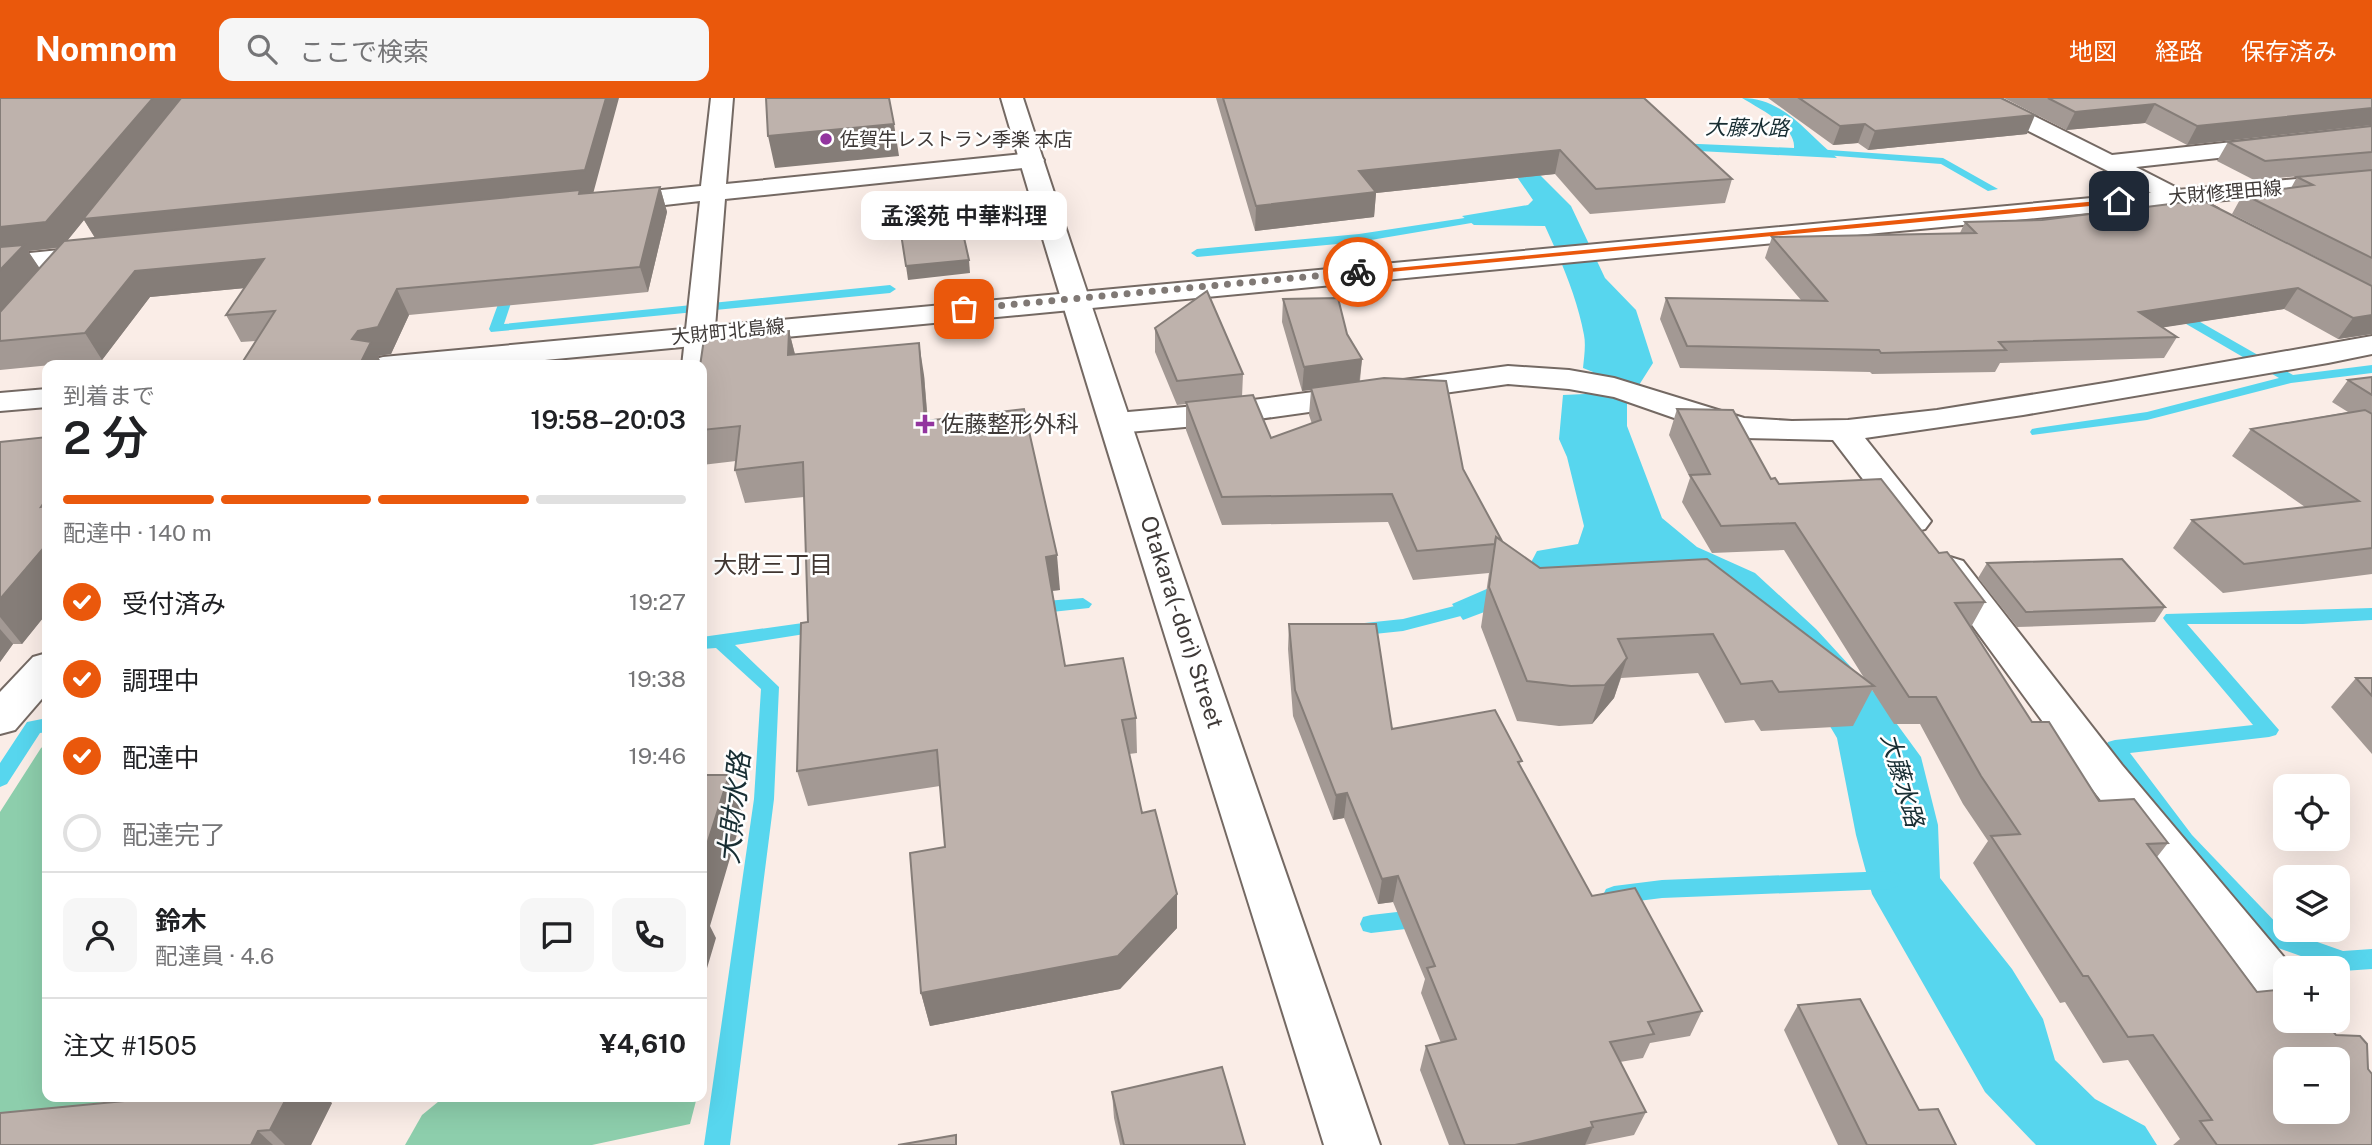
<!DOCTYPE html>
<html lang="ja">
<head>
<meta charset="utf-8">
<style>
	:root { --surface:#fff; --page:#f6f6f6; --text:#202124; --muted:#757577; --line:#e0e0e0; --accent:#ea580c }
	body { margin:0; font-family:"Public Sans","Noto Sans JP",sans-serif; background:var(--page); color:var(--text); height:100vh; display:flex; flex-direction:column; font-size:26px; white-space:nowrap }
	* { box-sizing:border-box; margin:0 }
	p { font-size:23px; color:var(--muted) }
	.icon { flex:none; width:38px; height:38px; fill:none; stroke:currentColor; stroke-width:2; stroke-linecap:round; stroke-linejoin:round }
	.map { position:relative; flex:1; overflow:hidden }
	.drawer { position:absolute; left:42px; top:262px; width:665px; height:742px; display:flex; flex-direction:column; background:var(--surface); border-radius:14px; box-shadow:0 7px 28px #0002 }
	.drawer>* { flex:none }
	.controls { position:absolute; left:2273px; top:676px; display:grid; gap:14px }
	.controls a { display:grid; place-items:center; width:77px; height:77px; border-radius:14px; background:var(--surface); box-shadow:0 7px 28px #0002; font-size:35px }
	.pin { position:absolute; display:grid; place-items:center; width:60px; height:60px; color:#fff; margin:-30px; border-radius:14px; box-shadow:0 4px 10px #0006 }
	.courier { position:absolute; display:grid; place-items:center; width:70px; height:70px; margin:-35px; border:5px solid #ea580c; border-radius:50%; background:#fff; color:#222; box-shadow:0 2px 9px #0007 }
	.bubble { position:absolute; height:49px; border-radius:14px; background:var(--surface); box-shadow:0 7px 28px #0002; font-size:23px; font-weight:600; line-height:49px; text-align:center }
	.overview em { font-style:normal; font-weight:600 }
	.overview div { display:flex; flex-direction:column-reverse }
	.overview { display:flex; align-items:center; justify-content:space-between; height:119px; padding:0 21px }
	h1 { font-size:46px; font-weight:600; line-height:52px }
	.bar { display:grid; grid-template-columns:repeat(4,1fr); gap:10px 7px; align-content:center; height:84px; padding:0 21px }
	.bar i { height:9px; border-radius:5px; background:var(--line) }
	.bar .current { background:var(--accent) }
	.bar p { grid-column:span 4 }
	.line { display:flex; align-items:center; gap:18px; padding:0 21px; border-top:2px solid var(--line) }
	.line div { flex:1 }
	.round { display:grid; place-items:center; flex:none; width:74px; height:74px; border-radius:14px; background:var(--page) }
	ol { padding:0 21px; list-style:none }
	li { display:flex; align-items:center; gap:21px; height:77px }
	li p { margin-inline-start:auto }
	li .icon { padding:7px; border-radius:50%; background:var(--accent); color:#fff; stroke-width:4 }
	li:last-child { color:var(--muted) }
	li i { width:38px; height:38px; border:4px solid var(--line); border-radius:50% }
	header { display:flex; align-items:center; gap:42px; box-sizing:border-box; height:98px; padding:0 35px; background:var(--accent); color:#fff }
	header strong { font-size:33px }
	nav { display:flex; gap:38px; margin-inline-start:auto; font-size:24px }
	.search { width:490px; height:63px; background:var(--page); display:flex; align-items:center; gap:18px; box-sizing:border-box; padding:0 24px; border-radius:14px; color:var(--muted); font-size:26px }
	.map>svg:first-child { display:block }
</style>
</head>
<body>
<header>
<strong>Nomnom</strong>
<div class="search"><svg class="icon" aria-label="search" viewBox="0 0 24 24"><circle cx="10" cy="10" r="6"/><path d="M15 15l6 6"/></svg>ここで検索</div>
<nav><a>地図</a><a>経路</a><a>保存済み</a></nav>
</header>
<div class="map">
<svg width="2372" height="1047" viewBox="0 0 2372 1047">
	<rect width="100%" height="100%" fill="#faede7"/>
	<!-- green -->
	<g fill="#8dceac">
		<polygon points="47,646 47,999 146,999 0,1017 0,714 41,650"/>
		<polygon points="444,999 697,999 690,1026 592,1047 405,1047 422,1017"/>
	</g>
	<!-- water -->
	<path fill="#57d6ee" d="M1400 0H1426L1493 45 1534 42H1606L1794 50C1796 28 1758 10 1742 0 1784 0 1807 36 1837 60L1698 53 1595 56 1559 53 1529 57 1527 64 1571 108 1605 180 1636 212 1653 265 1627 306V328L1662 420 1697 449 1755 475 1816 531 1872 592 1921 659 1938 727 1940 780 2012 871 2043 921 2055 962 2095 1001 2145 1028 2157 1047H2036L1985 994 1872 796 1856 737 1837 640 1794 568 1731 515 1691 495 1627 492 1555 498 1511 504 1463 522 1452 506 1526 474 1537 453 1578 446 1584 428 1567 359 1559 341 1563 297 1585 296 1593 274 1583 270C1584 260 1586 247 1584 237 1577 199 1561 163 1545 128L1474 127 1462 118 1528 107 1533 102 1517 79 1415 2Z"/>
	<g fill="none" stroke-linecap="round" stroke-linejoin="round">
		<!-- stream -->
		<g fill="#57d6ee" fill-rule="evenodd">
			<polygon points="1815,51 1943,60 1998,91 1988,93 1941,66 1811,56 1810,54"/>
			<polygon points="1491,116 1497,119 1495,121 1359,144 1197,159 1191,155 1197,151 1359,136"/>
			<polygon points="511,183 517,187 504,226 890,187 896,191 890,195 491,234 489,231 505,187"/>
			<polygon points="2174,209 2293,277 2372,267 2372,275 2291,285 2147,322 2032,337 2030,334 2032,331 2037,330 2147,314 2279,280 2169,216 2169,210"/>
			<polygon points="1083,500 1092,506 1089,510 1033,516 1024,510 1033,504"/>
			<polygon points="1478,502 1487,508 1484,512 1403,533 1355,538 1346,532 1355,526 1403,521"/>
			<polygon points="2372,510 2372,522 2303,526 2187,526 2279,632 2276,637 2269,639 2130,655 2192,737 2283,832 2343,853 2372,851 2372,871 2343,873 2267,846 2178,749 2105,649 2108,644 2115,642 2253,627 2166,524 2163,520 2166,516"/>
			<polygon points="824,522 830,524 833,528 830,532 735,547 779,589 774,701 730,1047 704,1047 754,701 761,591 716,550 702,551 702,539"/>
			<polygon points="47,620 47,634 40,635 7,686 0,689 0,665 27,624"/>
			<polygon points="1890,773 1898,776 1901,782 1898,788 1890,791 1662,800 1614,806 1606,803 1603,797 1606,791 1614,788 1662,782"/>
			<polygon points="1423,811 1431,813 1434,820 1431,827 1423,829 1371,835 1363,833 1360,826 1363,819 1371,817"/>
		</g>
		<!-- street casing -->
		<g stroke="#746963" stroke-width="4">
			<g id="street">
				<polygon points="711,0 733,0 726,86 1032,55 1040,57 1044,62 1040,67 1032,69 725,101 712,268 708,274 702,276 702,268 682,268 700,103 612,113 603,110 599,105 603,100 612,97 701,88"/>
				<polygon points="1970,0 1998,0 2112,57 2372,29 2372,43 2136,69 2218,111 2222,116 2218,121 2209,124 1973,5"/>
				<polygon points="99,148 108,150 112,156 108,162 0,174 0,158"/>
				<polygon points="2372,238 2372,256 2328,265 2023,317 1865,340 1931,423 1925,431 1913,434 1901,431 1833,342 1744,340 1703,330 1614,299 1569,291 1508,286 1230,325 1117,335 1106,332 1101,325 1106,318 1117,315 1230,305 1508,268 1569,272 1614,280 1744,320 1792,323 1848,322 1937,312 2111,284"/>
				<polygon points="1950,459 1963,463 2122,667 2293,870 2286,870 2286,921 2268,915 2092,691 1937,479 1932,471 1937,463"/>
				<polygon points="47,555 47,595 15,632 0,636 0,594 33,559"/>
			</g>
		</g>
		<!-- secondary casing -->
		<g stroke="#746963" stroke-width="4">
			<g id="secondary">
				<polygon points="2372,74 2372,88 482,268 368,268 372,262 383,259"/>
				<polygon points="47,291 47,309 0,313 0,295"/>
			</g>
		</g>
		<!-- primary casing -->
		<g stroke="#746963" stroke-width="4">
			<path id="primary" d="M1001 0H1023C1137 351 1260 698 1380 1047H1324C1216 698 1104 350 1001 0Z"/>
		</g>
		<!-- street -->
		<use href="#street" fill="#fff" fill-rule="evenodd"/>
		<!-- secondary -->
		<use href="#secondary" fill="#fff" fill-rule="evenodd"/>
		<!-- primary -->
		<use href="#primary" fill="#fff" fill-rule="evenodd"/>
	</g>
	<!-- wall -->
	<g fill="#a39994" fill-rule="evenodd">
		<path d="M0 0 594 95 660 89 667 114 648 194 409 217 391 256 378 258 382 268H240L256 243 241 244 226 217 245 190 150 199 102 262 0 272ZM84 122 95 140 67 143ZM58 150 39 170 28 153Z"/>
		<polygon points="1216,0 1644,0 1732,81 1725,105 1590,116 1555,76 1376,95 1374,119 1255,133"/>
		<polygon points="1768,0 2001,0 2027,36 1868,52 1858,45 1833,47"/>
		<polygon points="2004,0 2372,0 2372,27 2187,47 2145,25 2066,32"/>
		<polygon points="2372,28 2372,72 2254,82 2217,63 2228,44"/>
		<polygon points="2372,72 2372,236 2338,241 2284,211 2163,229 2177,239 2164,260 2000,265 1995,274 1872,276 1870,274 1680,270 1660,221 1666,200 1801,202 1765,160 1772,139 1960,135 1965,124 2320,161 2232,116 2243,96 2291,90 2297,79"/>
		<polygon points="1283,201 1347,236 1362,261 1360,283 1463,371 1502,443 1540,470 1866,583 1784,452 1712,455 1682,404 1690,380 1669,337 1677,311 1779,386 1939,455 1985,504 1971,529 2032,624 2099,703 2168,745 2157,759 2372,1047 2173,1047 2180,1041 2128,962 2103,965 2065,904 2060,905 1973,765 1988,743 1963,706 1920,626 1894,626 1872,592 1853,628 1761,633 1754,622 1725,625 1698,575 1621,580 1614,600 1592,626 1559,628 1517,623 1481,529 1489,475 1413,482 1388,424 1222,427 1186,332 1186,306 1177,307 1155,254 1155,230 1243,276 1242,299 1271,340 1312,326 1309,317 1311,292 1302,293 1282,224"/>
		<polygon points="789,233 795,256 924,277 928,323 1060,492 1052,493 1065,568 1136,620 1137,655 1129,656 1142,715 1177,796 1177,830 1120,891 930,928 921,895 945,749 940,688 808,708 797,673 808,524 804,399 745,405 735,372 736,363 702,367 702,268"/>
		<polygon points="2372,279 2372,476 2223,495 2173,450 2192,422 2305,409 2232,358 2251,331 2348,314 2332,304 2348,282"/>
		<polygon points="47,339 47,515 22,546 13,546 0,564 0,344"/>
		<polygon points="1987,465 2165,509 2155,524 2017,529 1978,480"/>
		<polygon points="1289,526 1392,631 1521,669 1592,798 1702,913 1690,938 1650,945 1643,960 1620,964 1646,1014 1634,1037 1585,1047 1449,1047 1420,972 1426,948 1441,945 1421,895 1425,881 1393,804 1378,806 1344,720 1333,722 1293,618 1288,551"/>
		<polygon points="2356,580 2372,580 2372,656 2331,609"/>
		<polygon points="1798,907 1919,1012 1956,1047 1838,1047 1784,932"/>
		<polygon points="1112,994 1245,1047 1120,1047 1114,1020"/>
		<polygon points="332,1005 311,1047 0,1047"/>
	</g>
	<!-- shaded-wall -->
	<g fill="#857d78">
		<polygon points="153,0 619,0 593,96 99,146 84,122 62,149 28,153 41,172 0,218 0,129"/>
		<polygon points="2155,6 2145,25 2066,32 2075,14"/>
		<polygon points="2372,10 2372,27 2187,47 2197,28"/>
		<polygon points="2035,17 2027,36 1868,52 1875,33"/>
		<polygon points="894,26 899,58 775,70 768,38"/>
		<polygon points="1865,26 1858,45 1833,47 1840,28"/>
		<polygon points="1560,52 1555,76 1376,95 1374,119 1255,133 1256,108 1359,73"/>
		<polygon points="660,89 667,114 648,194 640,169"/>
		<polygon points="264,161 278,187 150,199 102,262 85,235 135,173"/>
		<polygon points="969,162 970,175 908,182 906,168"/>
		<polygon points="2298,190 2284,211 2127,235 2139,214"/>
		<polygon points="397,191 409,217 391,256 378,258 382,268 359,268 352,241 358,233"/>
		<polygon points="2372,217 2372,236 2338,241 2353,220"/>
		<polygon points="789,233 797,265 788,257"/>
		<polygon points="919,245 924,277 930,357 925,323"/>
		<polygon points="1362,261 1359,285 1302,293 1304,269"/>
		<polygon points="47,400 47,417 41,409"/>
		<polygon points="47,446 47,515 22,546 0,519 0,501"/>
		<polygon points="1057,457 1060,492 1049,493 1046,459"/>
		<polygon points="0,531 13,546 0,564"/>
		<polygon points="1627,560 1614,600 1592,626 1605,587"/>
		<polygon points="729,677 743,716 710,828 716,840 702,887 702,762"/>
		<polygon points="1347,695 1344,720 1333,722 1336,697"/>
		<polygon points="1398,778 1393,804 1378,806 1382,781"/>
		<polygon points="1177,796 1177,830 1120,891 930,928 921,895"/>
		<polygon points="287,999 326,999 332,1005 311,1047 285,1047 270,1032"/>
		<polygon points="1593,1029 1585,1047 1515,1047"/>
		<polygon points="258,1033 273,1047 251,1047"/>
	</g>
	<!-- building -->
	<g fill="#beb2ac" stroke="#857d78" stroke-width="2" fill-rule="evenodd">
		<polygon points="0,0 153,0 46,124 0,129"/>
		<polygon points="181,0 606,0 585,72 83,121"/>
		<polygon points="766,0 889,0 894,26 768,38"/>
		<polygon points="1223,0 1644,0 1732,81 1596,91 1560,52 1359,73 1376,94 1256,108"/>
		<polygon points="1799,0 2001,0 2035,17 1875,33 1865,26 1840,28"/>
		<polygon points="2048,0 2372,0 2372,10 2197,28 2155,6 2075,14"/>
		<polygon points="2372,28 2372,54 2265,63 2228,44"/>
		<polygon points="2372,72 2372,160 2243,96 2313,87 2297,79"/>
		<polygon points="660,89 640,169 397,191 378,229 358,233 352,241 371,244 359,268 240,268 275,213 226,217 264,161 135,173 85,235 0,243 0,214 64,143 580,92 579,96"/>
		<polygon points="2202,102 2372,188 2372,217 2353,220 2298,190 2139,214 2177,239 1999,244 2006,252 1881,255 1879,252 1687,248 1666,200 1827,203 1772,139 1976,135 1965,124 2042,122"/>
		<polygon points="956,104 969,162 906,168 897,110"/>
		<polygon points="24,147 0,172 0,149"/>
		<polygon points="1207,193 1243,276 1177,283 1155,230"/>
		<polygon points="1338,200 1347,236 1362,261 1304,269 1283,201"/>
		<polygon points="789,233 788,257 919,245 925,323 1024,311 1057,457 1046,459 1065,568 1123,560 1136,620 1122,622 1142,715 1155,712 1177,796 1118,858 921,895 910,755 945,749 937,652 797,673 801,525 808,524 803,364 735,372 740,328 702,332 702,268 700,268 704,241"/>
		<polygon points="2372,279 2372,297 2348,282"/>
		<polygon points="1384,280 1446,283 1463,371 1502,443 1496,439 1495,446 1417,453 1392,396 1222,399 1186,304 1253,297 1271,340 1321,322 1311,290"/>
		<path d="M1677 311 1733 312 1771 381 1775 380 1779 386 1881 381 1939 455 1947 454 1985 504 1955 505 2032 624H2049L2099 703 2134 701 2168 745 2147 746 2257 894 2286 891V922H2324L2336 937 2360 938 2367 946 2368 971 2372 976V1047H2217L2200 1023 2212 1022 2153 937 2128 939 2088 878H2083L1991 738 2020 736 1981 678 1936 599H1909L1795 425 1721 428 1690 377 1710 376ZM2286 961H2338V1013H2286Z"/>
		<polygon points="2365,312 2372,316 2372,450 2244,466 2192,422 2359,403 2251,331"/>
		<polygon points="47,339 47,400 41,409 47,408 47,446 0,501 0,344"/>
		<polygon points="1496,439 1540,470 1707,461 1874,588 1779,594 1772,583 1741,586 1713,536 1618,541 1627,560 1605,587 1571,588 1527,583 1489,489"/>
		<polygon points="2122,461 2165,509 2026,514 1987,465"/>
		<polygon points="1289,526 1376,526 1392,631 1495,612 1522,663 1518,664 1592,798 1635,790 1702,913 1648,924 1654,936 1610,944 1646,1014 1591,1024 1593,1029 1515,1047 1465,1047 1426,948 1456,941 1427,870 1435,868 1398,778 1382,781 1347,695 1336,697 1295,592"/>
		<polygon points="2356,580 2372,580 2372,598"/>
		<polygon points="702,677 729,677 702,762"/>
		<polygon points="1860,901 1919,1012 1938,1011 1956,1047 1867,1047 1798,907"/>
		<polygon points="1222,969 1245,1047 1124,1047 1112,994"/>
		<polygon points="166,999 287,999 270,1032 258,1033 251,1047 0,1047 0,1015"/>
		<polygon points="956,1037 956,1047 898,1047"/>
	</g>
	<!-- route -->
	<polygon fill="#ea580c" points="2119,101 2122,105 1358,177 1354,174"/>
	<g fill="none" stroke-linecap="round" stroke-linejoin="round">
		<!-- done -->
		<polyline stroke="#807975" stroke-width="7" stroke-dasharray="0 12.6" points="964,211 1358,174"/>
	</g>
	<!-- markers -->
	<g fill="#93359f" stroke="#fff" stroke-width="2.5">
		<circle cx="826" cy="41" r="7"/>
		<path d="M921.5 315.5h7v7h7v7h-7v7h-7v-7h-7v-7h7z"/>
	</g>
	<g text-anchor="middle" stroke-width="5" stroke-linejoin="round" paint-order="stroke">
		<!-- far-poi labels -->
		<g font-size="19" fill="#3f3a38" stroke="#fff" text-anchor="start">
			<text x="840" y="48">佐賀牛レストラン季楽 本店</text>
		</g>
		<!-- far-street labels -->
		<g font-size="19" fill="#3f3a38" stroke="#fff">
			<text transform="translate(2225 94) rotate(-5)" y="7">大財修理田線</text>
			<text transform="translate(728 233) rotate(-6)" y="7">大財町北島線</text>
		</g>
		<!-- far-water labels -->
		<g font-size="21" font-style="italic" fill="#182e33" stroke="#fff">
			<text transform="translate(1747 30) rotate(1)" y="7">大藤水路</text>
		</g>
		<!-- poi labels -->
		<g font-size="23" fill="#3f3a38" stroke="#fff" text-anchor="start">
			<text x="941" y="334">佐藤整形外科</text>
		</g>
		<!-- street labels -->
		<g font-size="23" fill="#3f3a38" stroke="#fff">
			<text transform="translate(1182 524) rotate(72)" y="8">Otakara(-dori) Street</text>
		</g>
		<!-- neighbourhood labels -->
		<g font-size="24" fill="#403631" stroke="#fff">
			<text x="773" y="475">大財三丁目</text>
		</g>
		<!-- water labels -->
		<g font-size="24" font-style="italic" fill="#182e33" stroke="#fff">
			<text transform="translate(1902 682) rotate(74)" y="8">大藤水路</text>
		</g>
		<!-- near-water labels -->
		<g font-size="28" font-style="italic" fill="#182e33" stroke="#fff">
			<text transform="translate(734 710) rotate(-84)" y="10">大財水路</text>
		</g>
	</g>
</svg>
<div class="controls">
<a><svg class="icon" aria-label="locate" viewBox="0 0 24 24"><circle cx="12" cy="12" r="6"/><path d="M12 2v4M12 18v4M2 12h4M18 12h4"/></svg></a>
<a><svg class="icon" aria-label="layers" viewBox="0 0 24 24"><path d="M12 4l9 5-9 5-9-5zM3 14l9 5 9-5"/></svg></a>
<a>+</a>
<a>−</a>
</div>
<div class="pin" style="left:964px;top:211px;background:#ea580c"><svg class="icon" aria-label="bag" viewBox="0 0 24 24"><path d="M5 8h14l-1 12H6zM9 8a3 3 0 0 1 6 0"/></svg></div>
<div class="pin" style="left:2119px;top:103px;background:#1f2937"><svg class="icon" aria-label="home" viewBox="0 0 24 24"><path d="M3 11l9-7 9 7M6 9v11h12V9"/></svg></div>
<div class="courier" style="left:1358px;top:174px"><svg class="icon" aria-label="bike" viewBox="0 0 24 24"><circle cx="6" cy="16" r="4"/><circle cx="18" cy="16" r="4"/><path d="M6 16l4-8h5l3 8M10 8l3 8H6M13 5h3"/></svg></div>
<div class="bubble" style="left:861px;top:93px;width:206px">孟溪苑 中華料理</div>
<section class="drawer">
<div class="overview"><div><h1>2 分</h1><p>到着まで</p></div><em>19:58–20:03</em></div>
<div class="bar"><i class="current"></i><i class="current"></i><i class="current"></i><i></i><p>配達中 · 140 m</p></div>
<ol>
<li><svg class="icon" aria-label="check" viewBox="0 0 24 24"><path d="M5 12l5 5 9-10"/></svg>受付済み<p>19:27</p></li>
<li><svg class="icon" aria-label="check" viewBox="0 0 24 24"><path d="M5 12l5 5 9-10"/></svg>調理中<p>19:38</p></li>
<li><svg class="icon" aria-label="check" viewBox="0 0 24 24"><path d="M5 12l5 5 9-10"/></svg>配達中<p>19:46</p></li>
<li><i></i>配達完了</li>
</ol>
<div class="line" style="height:126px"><a class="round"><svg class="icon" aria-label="person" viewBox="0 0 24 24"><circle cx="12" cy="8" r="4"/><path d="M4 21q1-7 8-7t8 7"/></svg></a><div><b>鈴木</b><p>配達員 · 4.6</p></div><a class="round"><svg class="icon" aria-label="chat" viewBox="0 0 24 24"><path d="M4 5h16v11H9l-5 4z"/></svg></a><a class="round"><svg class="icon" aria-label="phone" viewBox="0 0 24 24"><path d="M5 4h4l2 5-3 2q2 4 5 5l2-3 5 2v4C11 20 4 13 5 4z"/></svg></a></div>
<div class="line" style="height:91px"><div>注文 #1505</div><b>¥4,610</b></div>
</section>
</div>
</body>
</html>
